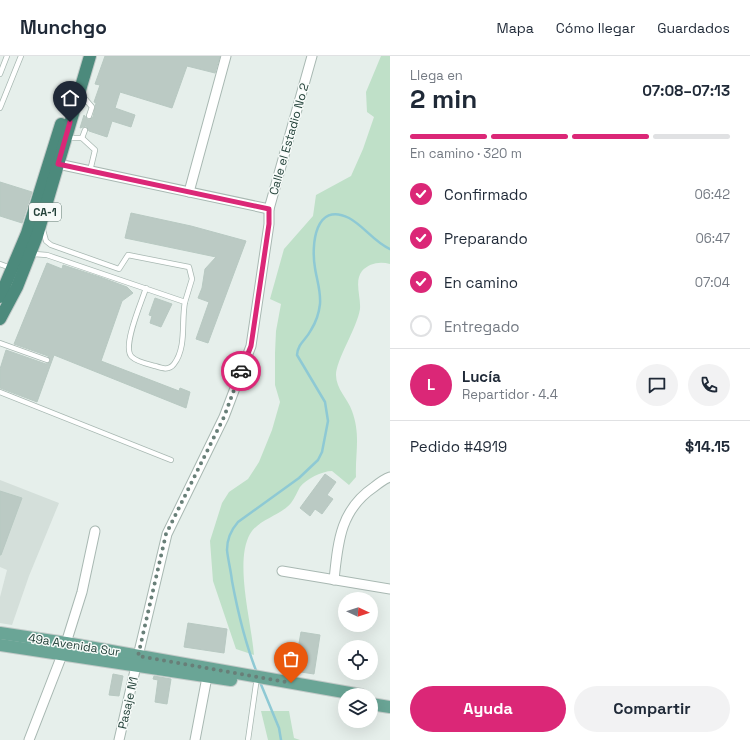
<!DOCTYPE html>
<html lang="es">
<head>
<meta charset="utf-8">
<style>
	:root { --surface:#fff; --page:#f2f2f3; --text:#1f2937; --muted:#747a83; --line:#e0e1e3; --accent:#db2777 }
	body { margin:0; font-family:"Space Grotesk",sans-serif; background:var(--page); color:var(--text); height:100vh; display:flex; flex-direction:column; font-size:15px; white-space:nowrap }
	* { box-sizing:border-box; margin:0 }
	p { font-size:13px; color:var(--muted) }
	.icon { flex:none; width:22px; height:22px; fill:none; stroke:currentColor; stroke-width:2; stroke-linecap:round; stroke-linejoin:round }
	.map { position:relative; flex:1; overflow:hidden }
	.drawer { display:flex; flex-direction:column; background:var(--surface); width:360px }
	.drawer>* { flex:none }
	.needle { width:26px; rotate:94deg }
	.fabs { position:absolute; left:338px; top:536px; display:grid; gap:8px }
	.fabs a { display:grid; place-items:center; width:40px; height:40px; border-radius:50%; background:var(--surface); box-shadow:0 4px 16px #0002; font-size:20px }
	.pin { position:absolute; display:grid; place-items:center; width:34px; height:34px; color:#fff; margin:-41px -17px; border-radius:50% 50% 50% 0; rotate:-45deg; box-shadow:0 0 4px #0007 }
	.pin .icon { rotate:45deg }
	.courier { position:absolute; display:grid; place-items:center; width:40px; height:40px; margin:-20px; border:3px solid #db2777; border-radius:50%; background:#fff; color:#222; box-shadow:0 1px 5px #0007 }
	.summary em { font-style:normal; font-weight:600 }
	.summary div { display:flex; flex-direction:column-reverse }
	.summary { display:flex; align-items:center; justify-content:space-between; height:68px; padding:0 20px }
	h1 { font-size:26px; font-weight:600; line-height:30px }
	.bar { display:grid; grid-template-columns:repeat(4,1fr); gap:6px 4px; align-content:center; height:48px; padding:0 20px }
	.bar i { height:5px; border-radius:3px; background:var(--line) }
	.bar .selected { background:var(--accent) }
	.bar p { grid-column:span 4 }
	.line { display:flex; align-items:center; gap:10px; padding:0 20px; border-top:1px solid var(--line) }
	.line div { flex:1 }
	.round { display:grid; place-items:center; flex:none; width:42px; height:42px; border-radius:21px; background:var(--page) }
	ol { padding:0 20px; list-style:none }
	li { display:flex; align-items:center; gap:12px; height:44px }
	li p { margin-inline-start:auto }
	li .icon { padding:4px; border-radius:50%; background:var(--accent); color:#fff; stroke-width:4 }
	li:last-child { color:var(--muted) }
	li i { width:22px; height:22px; border:2px solid var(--line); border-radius:50% }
	.button { display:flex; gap:8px; margin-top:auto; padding:8px 20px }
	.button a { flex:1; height:46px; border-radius:24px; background:var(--accent); color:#fff; font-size:16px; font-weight:600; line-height:46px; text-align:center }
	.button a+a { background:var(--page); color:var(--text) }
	header { display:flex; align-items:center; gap:24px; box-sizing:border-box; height:56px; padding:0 20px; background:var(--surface); border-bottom:1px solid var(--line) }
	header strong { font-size:19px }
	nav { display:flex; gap:22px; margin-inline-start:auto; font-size:14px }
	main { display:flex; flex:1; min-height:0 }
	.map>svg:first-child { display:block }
</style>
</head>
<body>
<header>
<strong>Munchgo</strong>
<nav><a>Mapa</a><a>Cómo llegar</a><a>Guardados</a></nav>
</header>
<main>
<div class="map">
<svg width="390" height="684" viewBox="0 0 390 684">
	<rect width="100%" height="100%" fill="#e6efeb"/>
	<!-- built -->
	<polygon fill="#d4dfda" points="0,424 59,447 29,520 12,569 0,567 0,541 7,514 0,511"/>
	<!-- green -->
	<g fill="#bfe0c8">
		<path d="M381 0H390V208C380 205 369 207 362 215 354 225 361 241 360 253 357 272 336 304 336 319 336 333 348 343 352 355 361 380 355 396 356 421L349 429 332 415C322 415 306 423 300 431 297 436 295 442 291 447 280 460 259 463 250 478 234 506 252 568 254 599L236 593 213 525 210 485 222 447 229 436 248 423 259 406 272 374 280 346 275 329V297L276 275 281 248 270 243 284 193 313 160 316 139 351 120 363 93 374 61 367 56 366 36Z"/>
		<polygon points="261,655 289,655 294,682 300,684 268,684"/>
	</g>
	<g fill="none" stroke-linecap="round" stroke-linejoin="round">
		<!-- stream -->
		<g stroke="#8ec9d4" stroke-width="2.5">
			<path d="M257 617C245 587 238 557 232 525 231 515 228 504 227 494 227 484 231 474 238 466L299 422 318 404 322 396 328 365 325 346 297 299C298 287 306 284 311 274 316 266 319 257 320 248 321 235 317 225 315 212 311 189 315 145 349 162 364 170 374 186 390 193"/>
			<polyline points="260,626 279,672 281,684"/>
		</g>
	</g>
	<!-- building -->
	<g fill="#bbcac4" stroke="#b8c9c2">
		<polygon points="105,0 220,0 215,17 187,10 172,52 120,36 115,52 135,59 131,71 112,65 107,81 89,75 86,70 80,72 84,59 88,64 93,61 96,47 94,46 100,29 95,28"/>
		<polygon points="0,126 32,136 22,167 0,160"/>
		<polygon points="131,157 191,170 246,185 208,287 196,283 209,246 198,242 202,232 205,213 216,201 125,182"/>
		<polygon points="47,207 62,213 63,209 100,221 127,231 133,237 122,245 101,305 179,335 180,332 190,336 186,352 54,299 37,346 0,332 0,313 6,294 46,308 50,306 48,300 14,288"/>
		<polygon points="155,242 172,248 161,271 150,267 152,260 149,259"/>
		<polygon points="325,418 336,426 327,439 333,443 322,458 315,453 310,460 300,452"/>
		<polygon points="0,435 22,442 1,499 0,499"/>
		<polygon points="188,567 227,573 224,597 184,591"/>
		<polygon points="301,576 320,579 314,618 294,615"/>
		<polygon points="113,618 123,620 119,640 109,639"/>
		<polygon points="154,620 171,623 167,648 155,646 158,624 153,623"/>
	</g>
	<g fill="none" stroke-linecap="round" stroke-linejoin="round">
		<!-- service casing -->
		<g stroke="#a8b8b2" stroke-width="6">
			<g id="service">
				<polyline points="0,18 7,0"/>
				<polyline points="80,37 92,51 89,60"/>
				<polyline points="0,52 21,0"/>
				<polyline points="67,82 82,82 85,74"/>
				<polyline points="82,82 95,94 90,115"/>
				<polyline points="43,174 46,185 51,189 119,213 128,199 189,211 192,223 185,246"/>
				<path d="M32 200 34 198 47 199 185 246C181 265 187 291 174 308 169 315 161 312 155 310 148 308 137 306 132 301 121 292 142 245 146 232"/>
				<polyline points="0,208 11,212"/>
				<polyline points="0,287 47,304"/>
				<polyline points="0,336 171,404"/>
				<polyline points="248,684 256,628"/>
			</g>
		</g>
		<!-- minor casing -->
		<g stroke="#a8b8b2" stroke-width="11">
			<g id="minor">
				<polyline points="58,108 269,153"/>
				<polyline points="189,136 226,0"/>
				<polyline points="282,515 390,533"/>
				<path d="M334 524C338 486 340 454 374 431 379 427 384 423 390 421"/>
				<polyline points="66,587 82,536 95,475"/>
				<polyline points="138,600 167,478 224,361 251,290 269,168 269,153 312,0"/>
				<polyline points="29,684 62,599"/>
				<polyline points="119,684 136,610"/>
				<polyline points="195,684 207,621"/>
			</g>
		</g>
		<!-- primary casing -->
		<g stroke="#c2cac8" stroke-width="14">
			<g id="primary">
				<polyline points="0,577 66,587 361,639"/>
				<polyline points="0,589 231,624"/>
				<polyline points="371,648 390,651"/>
			</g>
		</g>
		<!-- trunk casing -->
		<g stroke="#c2cac8" stroke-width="14">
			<g id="trunk">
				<polyline points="0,241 27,177 61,68"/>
				<polyline points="0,263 17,231 37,180 90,0"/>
			</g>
		</g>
		<!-- service -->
		<use href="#service" stroke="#fff" stroke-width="4.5"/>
		<!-- minor -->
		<use href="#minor" stroke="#fff" stroke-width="9"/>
		<!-- primary -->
		<use href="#primary" stroke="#6aa596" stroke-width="12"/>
		<!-- trunk -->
		<use href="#trunk" stroke="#4c8a7c" stroke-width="12"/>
	</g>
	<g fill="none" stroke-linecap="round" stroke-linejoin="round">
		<!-- done -->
		<polyline stroke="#687f78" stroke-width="4" stroke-dasharray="0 7.2" points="241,315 224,361 166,478 138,600 291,627"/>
		<!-- route -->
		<polyline stroke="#db2777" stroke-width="5" points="70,66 58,108 269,153 269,168 251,290 241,315"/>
	</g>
	<g text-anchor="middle" stroke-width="3" stroke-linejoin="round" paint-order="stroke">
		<!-- shield labels -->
		<rect fill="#f7fbf9" stroke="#637a73" stroke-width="1" x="29" y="147" width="32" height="18" rx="3"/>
		<g font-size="11" font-weight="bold" fill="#24423a">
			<text x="45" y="160">CA-1</text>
		</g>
		<!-- street labels -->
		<g font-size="12" fill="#24423a" stroke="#f7fbf9">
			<text transform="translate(289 83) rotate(-74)" y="4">Calle el Estadio No 2</text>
			<text transform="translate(74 589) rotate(9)" y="4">49a Avenida Sur</text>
			<text transform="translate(128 647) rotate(-77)" y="4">Pasaje N1</text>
		</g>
	</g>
</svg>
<div class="fabs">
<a><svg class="needle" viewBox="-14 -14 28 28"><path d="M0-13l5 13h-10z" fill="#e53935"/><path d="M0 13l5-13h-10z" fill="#747a83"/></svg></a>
<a><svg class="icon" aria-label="locate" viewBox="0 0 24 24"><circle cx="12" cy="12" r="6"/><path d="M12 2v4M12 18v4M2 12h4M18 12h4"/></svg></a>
<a><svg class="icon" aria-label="layers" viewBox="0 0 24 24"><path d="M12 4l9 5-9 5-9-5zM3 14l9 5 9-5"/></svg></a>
</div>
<div class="pin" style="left:291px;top:627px;background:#ea580c"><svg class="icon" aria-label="bag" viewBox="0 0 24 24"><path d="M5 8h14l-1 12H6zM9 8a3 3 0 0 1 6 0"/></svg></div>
<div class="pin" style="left:70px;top:66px;background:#1f2937"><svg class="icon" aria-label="home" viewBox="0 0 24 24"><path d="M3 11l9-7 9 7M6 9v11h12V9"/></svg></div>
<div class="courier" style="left:241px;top:315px"><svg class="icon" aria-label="car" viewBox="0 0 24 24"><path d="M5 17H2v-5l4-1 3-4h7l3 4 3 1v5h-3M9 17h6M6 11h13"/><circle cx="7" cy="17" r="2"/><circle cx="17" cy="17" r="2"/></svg></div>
</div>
<section class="drawer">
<div class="summary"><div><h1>2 min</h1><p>Llega en</p></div><em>07:08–07:13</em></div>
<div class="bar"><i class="selected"></i><i class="selected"></i><i class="selected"></i><i></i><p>En camino · 320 m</p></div>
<ol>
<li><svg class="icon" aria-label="check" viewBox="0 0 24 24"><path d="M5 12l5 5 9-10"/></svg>Confirmado<p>06:42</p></li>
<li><svg class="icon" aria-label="check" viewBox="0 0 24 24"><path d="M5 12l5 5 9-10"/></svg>Preparando<p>06:47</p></li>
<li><svg class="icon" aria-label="check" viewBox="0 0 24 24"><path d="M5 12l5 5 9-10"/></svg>En camino<p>07:04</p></li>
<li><i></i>Entregado</li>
</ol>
<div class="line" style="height:72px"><b class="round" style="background:var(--accent);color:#fff">L</b><div><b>Lucía</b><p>Repartidor · 4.4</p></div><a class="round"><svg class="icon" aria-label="chat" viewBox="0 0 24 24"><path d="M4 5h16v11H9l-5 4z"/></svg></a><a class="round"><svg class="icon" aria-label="phone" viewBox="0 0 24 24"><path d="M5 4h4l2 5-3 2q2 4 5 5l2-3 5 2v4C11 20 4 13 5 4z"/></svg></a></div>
<div class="line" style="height:52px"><div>Pedido #4919</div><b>$14.15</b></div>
<div class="button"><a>Ayuda</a><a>Compartir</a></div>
</section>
</main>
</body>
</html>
